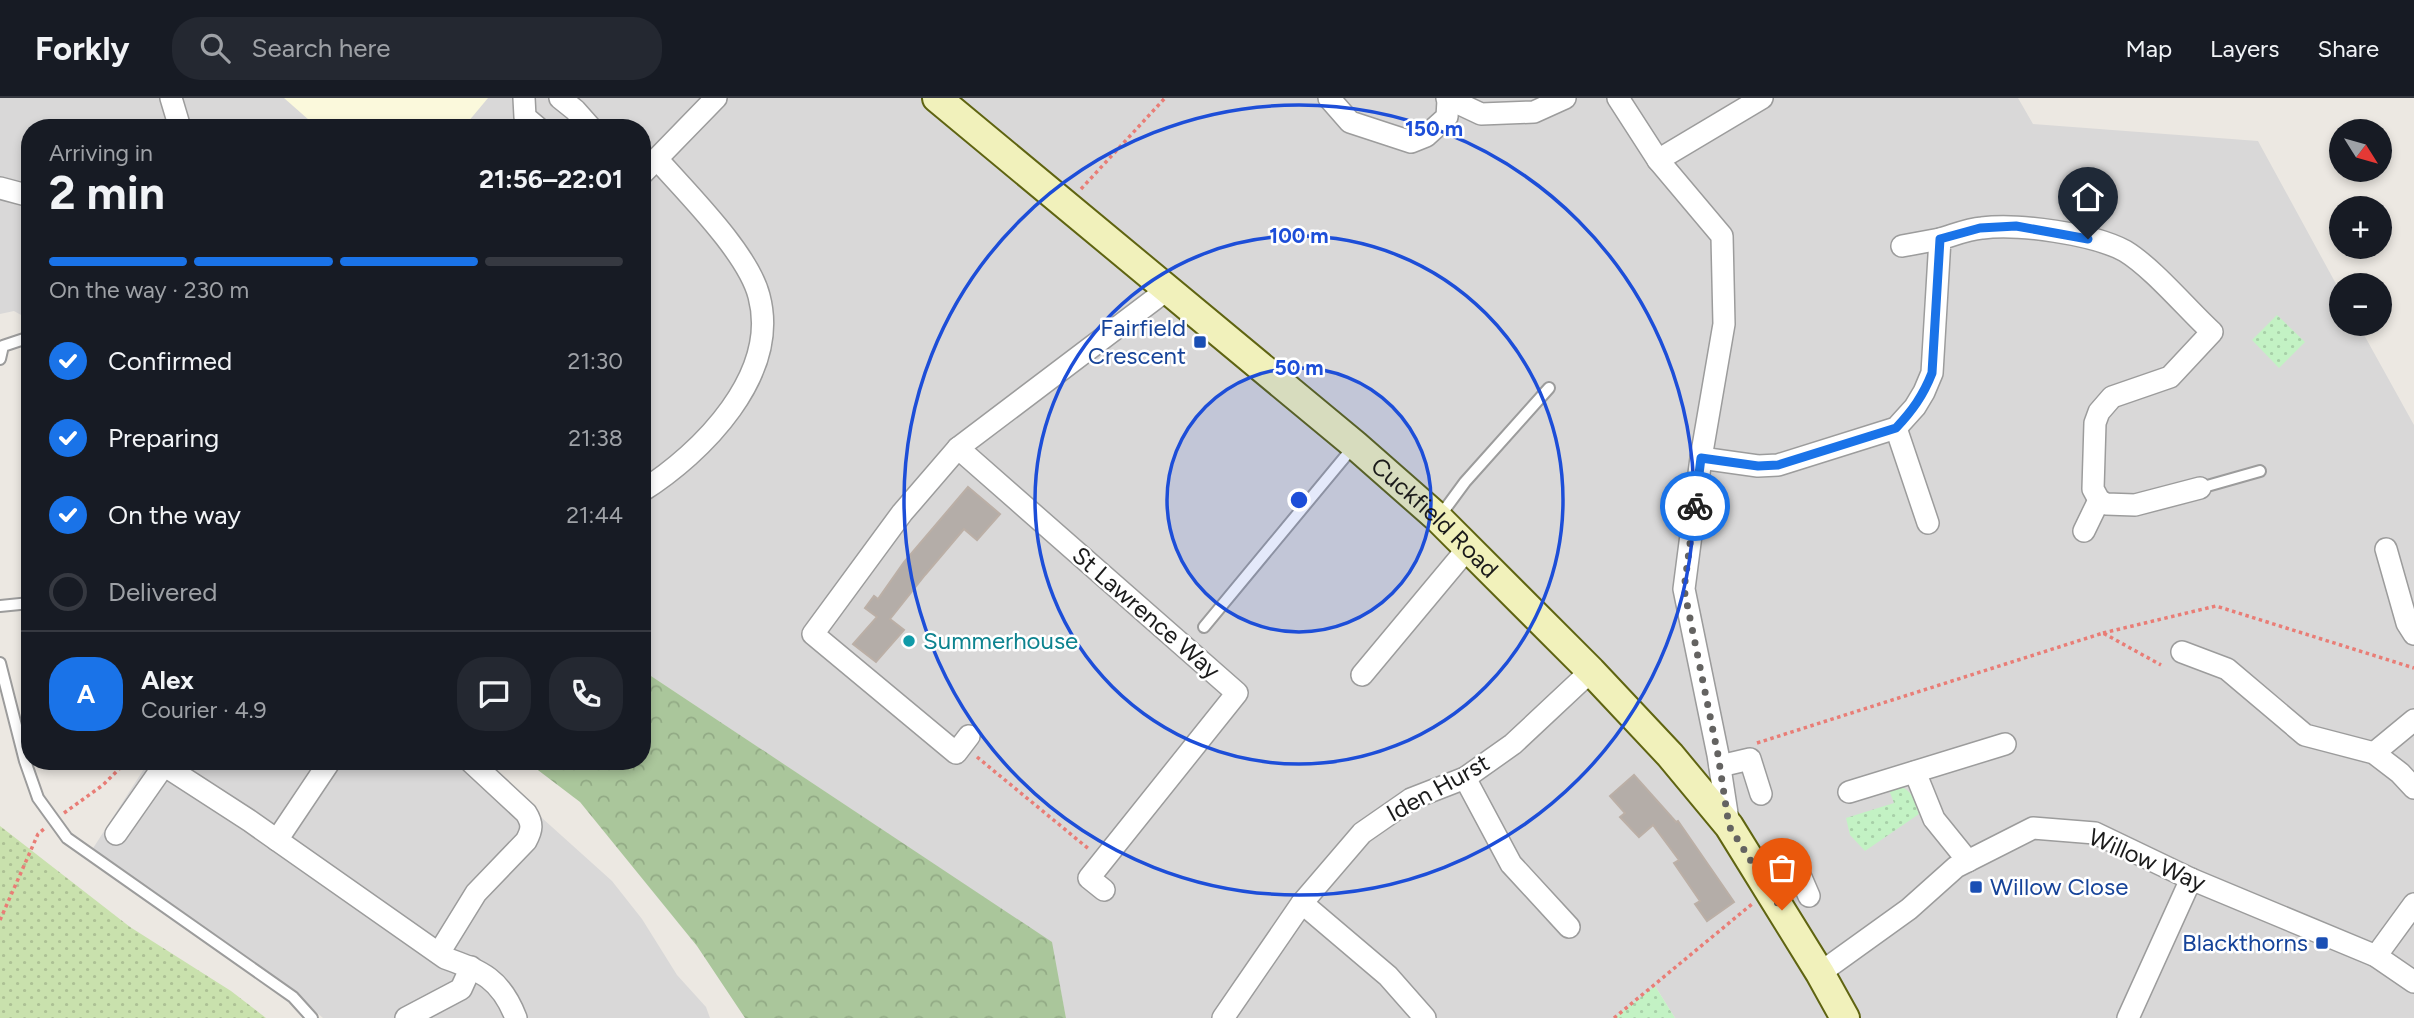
<!DOCTYPE html>
<html lang="en">
<head>
<meta charset="utf-8">
<style>
	:root { --surface:#171b24; --page:#242831; --text:#f1f3f6; --muted:#9ea1a6; --line:#363941; --accent:#1a73e8 }
	body { margin:0; font-family:Figtree,sans-serif; background:var(--page); color:var(--text); height:100vh; display:flex; flex-direction:column; font-size:26px; white-space:nowrap }
	* { box-sizing:border-box; margin:0 }
	p { font-size:23px; color:var(--muted) }
	.icon { flex:none; width:38px; height:38px; fill:none; stroke:currentColor; stroke-width:2; stroke-linecap:round; stroke-linejoin:round }
	.map { position:relative; flex:1; overflow:hidden }
	.drawer { position:absolute; left:21px; top:21px; width:630px; height:651px; display:flex; flex-direction:column; background:var(--surface); border-radius:28px; box-shadow:0 4px 10px #0003 }
	.drawer>* { flex:none }
	.needle { width:46px; rotate:127deg }
	.tools { position:absolute; left:2329px; top:21px; display:grid; gap:14px }
	.tools a { display:grid; place-items:center; width:63px; height:63px; border-radius:50%; background:var(--surface); box-shadow:0 4px 10px #0003; font-size:35px }
	.pin { position:absolute; display:grid; place-items:center; width:60px; height:60px; color:#fff; margin:-72px -30px; border-radius:50% 50% 50% 0; rotate:-45deg; box-shadow:0 0 7px #0007 }
	.pin .icon { rotate:45deg }
	.courier { position:absolute; display:grid; place-items:center; width:70px; height:70px; margin:-35px; border:5px solid #1a73e8; border-radius:50%; background:#fff; color:#222; box-shadow:0 2px 9px #0007 }
	.summary em { font-style:normal; font-weight:700 }
	.summary div { display:flex; flex-direction:column-reverse }
	.summary { display:flex; align-items:center; justify-content:space-between; height:119px; padding:0 28px }
	h1 { font-size:46px; font-weight:700; line-height:52px }
	.bar { display:grid; grid-template-columns:repeat(4,1fr); gap:10px 7px; align-content:center; height:84px; padding:0 28px }
	.bar i { height:9px; border-radius:5px; background:var(--line) }
	.bar .selected { background:var(--accent) }
	.bar p { grid-column:span 4 }
	.line { display:flex; align-items:center; gap:18px; padding:0 28px; border-top:2px solid var(--line) }
	.line div { flex:1 }
	.round { display:grid; place-items:center; flex:none; width:74px; height:74px; border-radius:28px; background:var(--page) }
	ol { padding:0 28px; list-style:none }
	li { display:flex; align-items:center; gap:21px; height:77px }
	li p { margin-inline-start:auto }
	li .icon { padding:7px; border-radius:50%; background:var(--accent); color:#fff; stroke-width:4 }
	li:last-child { color:var(--muted) }
	li i { width:38px; height:38px; border:4px solid var(--line); border-radius:50% }
	header { display:flex; align-items:center; gap:42px; box-sizing:border-box; height:98px; padding:0 35px; background:var(--surface); border-bottom:2px solid var(--line) }
	header strong { font-size:33px }
	nav { display:flex; gap:38px; margin-inline-start:auto; font-size:24px }
	.search { width:490px; height:63px; background:var(--page); display:flex; align-items:center; gap:18px; box-sizing:border-box; padding:0 24px; border-radius:28px; color:var(--muted); font-size:26px }
	.map>svg:first-child { display:block }
</style>
</head>
<body>
<header>
<strong>Forkly</strong>
<div class="search"><svg class="icon" aria-label="search" viewBox="0 0 24 24"><circle cx="10" cy="10" r="6"/><path d="M15 15l6 6"/></svg>Search here</div>
<nav><a>Map</a><a>Layers</a><a>Share</a></nav>
</header>
<div class="map">
<svg width="2414" height="920" viewBox="0 0 2414 920">
	<defs>
		<pattern id="grass-dots" width="8" height="8" patternUnits="userSpaceOnUse" patternTransform="scale(1.75)"><rect width="8" height="8" fill="#c9e1ad"/><path d="M2 2h.1M6 6h.1" fill="none" stroke="#acc094" stroke-width="1.8" stroke-linecap="round"/></pattern>
		<pattern id="forest-crowns" width="20" height="18" patternUnits="userSpaceOnUse" patternTransform="scale(1.75)"><rect width="20" height="18" fill="#aac69b"/><path d="M2 6a3 3 0 1 1 6 0M12 15a3 3 0 1 1 6 0" fill="none" stroke="#92aa85"/></pattern>
		<pattern id="park-dots" width="8" height="8" patternUnits="userSpaceOnUse" patternTransform="scale(1.75)"><rect width="8" height="8" fill="#c3f2c4"/><path d="M2 2h.1M6 6h.1" fill="none" stroke="#a7cfa8" stroke-width="1.8" stroke-linecap="round"/></pattern>
	</defs>
	<rect width="100%" height="100%" fill="#ece8e2"/>
	<!-- residential -->
	<g fill="#d9d8d8">
		<polygon points="0,0 2018,0 2033,26 2258,43 2341,195 2342,226 2358,226 2414,327 2414,920 1675,920 1655,888 1614,920 1066,920 1051,844 642,572 642,30 30,30 30,222 14,213 0,216"/>
		<polygon points="149,663 459,663 477,683 532,711 612,783 642,821 677,877 706,909 710,920 323,920 285,886 90,755"/>
	</g>
	<!-- education -->
	<polygon fill="#fbf9dc" points="284,0 488,0 463,30 318,30"/>
	<!-- grass -->
	<polygon fill="url(#grass-dots)" points="0,728 130,829 231,893 266,920 0,920"/>
	<!-- forest -->
	<polygon fill="url(#forest-crowns)" points="642,572 1052,844 1066,920 745,920 697,848 580,704 526,663 642,663"/>
	<!-- park -->
	<g fill="url(#park-dots)">
		<polygon points="2277,217 2305,244 2279,270 2252,242"/>
		<path d="M1898 688C1913 692 1914 702 1919 716L1865 753 1850 737 1846 720 1894 705 1889 692Z"/>
		<polygon points="1655,888 1675,920 1614,920"/>
	</g>
	<!-- building -->
	<g fill="#b4ada8" stroke="#bbafa6" stroke-width="2">
		<polygon points="968,389 1000,416 977,442 964,431 925,477 890,521 904,532 876,564 853,546 877,519 865,510 874,498 878,501 904,464"/>
		<polygon points="1634,677 1676,724 1678,723 1734,804 1707,823 1695,806 1700,803 1674,765 1679,762 1653,727 1639,739 1620,719 1625,715 1610,698"/>
	</g>
	<g fill="none" stroke-linecap="round" stroke-linejoin="round">
		<!-- lane casing -->
		<g stroke="#9c9c9c" stroke-width="14">
			<g id="lane">
				<polyline points="0,261 3,248 30,239"/>
				<polyline points="2200,390 2260,373"/>
				<polyline points="1440,418 1465,384 1549,290"/>
				<polyline points="0,508 30,505"/>
				<polyline points="1204,529 1354,348"/>
				<polyline points="0,565 25,663 38,700 67,740 293,899 312,920"/>
			</g>
		</g>
		<!-- street casing -->
		<g stroke="#9c9c9c" stroke-width="24">
			<g id="street">
				<polyline points="171,0 180,30"/>
				<polyline points="524,0 525,19 538,30"/>
				<polyline points="560,0 575,12 591,30"/>
				<polyline points="1329,0 1350,24 1411,44 1426,38 1447,19 1448,2"/>
				<polyline points="1447,0 1481,16 1534,14 1565,0"/>
				<polyline points="1618,0 1658,62 1722,138 1724,226 1701,360 1684,491 1718,657 1729,728"/>
				<polyline points="1658,62 1762,0"/>
				<polyline points="642,76 716,0"/>
				<polyline points="0,90 30,98"/>
				<polyline points="1902,148 1940,141"/>
				<polyline points="1896,330 1928,425"/>
				<polyline points="958,350 1237,595 1089,780 1104,792"/>
				<path d="M1701 360 1758 368 1778 367 1896 330 1915 309 1924 294 1932 275 1940 141C1954 137 1968 131 1982 130 2017 125 2094 136 2125 153 2153 170 2187 211 2212 234L2170 279 2112 299 2099 314 2095 325 2093 391 2099 402 2106 406 2135 407 2200 390"/>
				<path d="M642 393C702 355 780 277 759 198 748 155 687 95 657 61"/>
				<polyline points="2084,433 2099,402"/>
				<polyline points="2386,451 2407,525 2414,536"/>
				<polyline points="2182,554 2227,571 2305,637 2374,655 2400,675 2414,690"/>
				<polyline points="1362,577 1468,450"/>
				<polyline points="969,638 956,655 813,536 902,415 958,350 1168,191"/>
				<polyline points="2374,655 2414,622"/>
				<path d="M165 668 250 723 445 860C482 873 501 881 516 920"/>
				<polyline points="1720,668 1750,661 1761,696"/>
				<polyline points="1915,674 1934,721 1968,763"/>
				<polyline points="1465,680 1511,766 1569,829"/>
				<polyline points="1849,694 2005,646"/>
				<polyline points="116,736 167,663"/>
				<polyline points="277,742 330,663"/>
				<polyline points="1757,772 1779,757 1790,754 1809,798"/>
				<polyline points="1302,805 1388,878 1425,920"/>
				<path d="M439 855 476 795 526 743C532 732 533 726 526 715L470 663"/>
				<polyline points="2376,858 2414,806"/>
				<polyline points="1820,875 1909,811 1956,769 2033,730 2095,735 2191,781 2376,858 2414,884"/>
				<polyline points="406,920 461,891 471,869"/>
				<polyline points="1223,920 1302,805 1362,735 1411,701 1465,680 1513,646 1591,573"/>
				<polyline points="2128,920 2191,781"/>
			</g>
		</g>
		<!-- secondary casing -->
		<g stroke="#5f6411" stroke-width="32">
			<g id="secondary">
				<path id="s1" d="M937 0 1355 347 1438 420 1591 573 1670 657 1729 728 1820 875 1845 920"/>
			</g>
		</g>
		<!-- path -->
		<g stroke="#e97d76" stroke-width="3.5" stroke-dasharray="3.5 3.5" stroke-linecap="butt">
			<polyline points="1081,91 1165,0"/>
			<polyline points="2103,535 2216,508 2414,570"/>
			<polyline points="1757,645 2103,535 2161,567"/>
			<polyline points="977,659 1090,752"/>
			<polyline points="64,715 103,687 127,663"/>
			<polyline points="0,822 38,736 44,731"/>
			<polyline points="1614,920 1752,806"/>
		</g>
		<!-- lane -->
		<use href="#lane" stroke="#fff" stroke-width="10"/>
		<!-- street -->
		<use href="#street" stroke="#fff" stroke-width="21"/>
		<!-- secondary -->
		<use href="#secondary" stroke="#f1f1bb" stroke-width="28"/>
	</g>
	<g fill="none" stroke-linecap="round" stroke-linejoin="round">
		<!-- done -->
		<polyline stroke="#646361" stroke-width="7" stroke-dasharray="0 12.6" points="1695,408 1684,491 1718,657 1729,728 1782,812"/>
		<!-- route -->
		<path stroke="#1a73e8" stroke-width="9" d="M1695 408 1701 360 1758 368 1778 367 1896 330C1912 313 1923 298 1932 275L1940 141 1980 130 2016 128 2088 141"/>
	</g>
	<!-- distance rings -->
	<circle cx="1299" cy="402" r="132" fill="#1d4ed8" fill-opacity=".12"/>
	<g fill="none" stroke="#1d4ed8" stroke-width="3.5">
		<circle cx="1299" cy="402" r="132"/>
		<circle cx="1299" cy="402" r="264"/>
		<circle cx="1299" cy="402" r="395"/>
	</g>
	<!-- markers -->
	<g fill="#1a4fb4" stroke="#fff" stroke-width="2.5">
		<rect x="1193" y="237" width="14" height="14" rx="3.5"/>
		<rect x="1969" y="782" width="14" height="14" rx="3.5"/>
		<rect x="2315" y="838" width="14" height="14" rx="3.5"/>
	</g>
	<circle fill="#0f9aa8" stroke="#fff" stroke-width="2.5" cx="909" cy="543" r="7"/>
	<g text-anchor="middle" stroke-width="5" stroke-linejoin="round" paint-order="stroke">
		<!-- transit labels -->
		<g font-size="24" fill="#164399" stroke="#fff" text-anchor="end">
			<text x="1186" y="238">Fairfield<tspan x="1186" dy="28">Crescent</tspan></text>
			<text x="1990" y="797" text-anchor="start">Willow Close</text>
			<text x="2308" y="853">Blackthorns</text>
		</g>
		<!-- street labels -->
		<g font-size="24" fill="#1b1b1b" stroke="#fff">
			<text dy="8" stroke="none"><textPath href="#s1" startOffset="651">Cuckfield Road</textPath></text>
			<text transform="translate(1146 515) rotate(41)" y="8">St Lawrence Way</text>
			<text transform="translate(1438 690) rotate(-29)" y="8">Iden Hurst</text>
			<text transform="translate(2147 762) rotate(23)" y="8">Willow Way</text>
		</g>
		<!-- culture labels -->
		<g font-size="24" fill="#0d838f" stroke="#fff" text-anchor="start">
			<text x="923" y="551">Summerhouse</text>
		</g>
	</g>
	<circle cx="1299" cy="402" r="10" fill="#1d4ed8" stroke="#fff" stroke-width="3.5"/>
	<g font-size="21" text-anchor="middle" font-weight="bold" fill="#1d4ed8" stroke="#fff" stroke-width="5" stroke-linejoin="round" paint-order="stroke">
		<text x="1434" y="38">150 m</text>
		<text x="1299" y="145">100 m</text>
		<text x="1299" y="277">50 m</text>
	</g>
</svg>
<div class="tools">
<a><svg class="needle" viewBox="-14 -14 28 28"><path d="M0-13l5 13h-10z" fill="#e53935"/><path d="M0 13l5-13h-10z" fill="#9ea1a6"/></svg></a>
<a>+</a>
<a>−</a>
</div>
<div class="pin" style="left:1782px;top:812px;background:#ea580c"><svg class="icon" aria-label="bag" viewBox="0 0 24 24"><path d="M5 8h14l-1 12H6zM9 8a3 3 0 0 1 6 0"/></svg></div>
<div class="pin" style="left:2088px;top:141px;background:#1f2937"><svg class="icon" aria-label="home" viewBox="0 0 24 24"><path d="M3 11l9-7 9 7M6 9v11h12V9"/></svg></div>
<div class="courier" style="left:1695px;top:408px"><svg class="icon" aria-label="bike" viewBox="0 0 24 24"><circle cx="6" cy="16" r="4"/><circle cx="18" cy="16" r="4"/><path d="M6 16l4-8h5l3 8M10 8l3 8H6M13 5h3"/></svg></div>
<section class="drawer">
<div class="summary"><div><h1>2 min</h1><p>Arriving in</p></div><em>21:56–22:01</em></div>
<div class="bar"><i class="selected"></i><i class="selected"></i><i class="selected"></i><i></i><p>On the way · 230 m</p></div>
<ol>
<li><svg class="icon" aria-label="check" viewBox="0 0 24 24"><path d="M5 12l5 5 9-10"/></svg>Confirmed<p>21:30</p></li>
<li><svg class="icon" aria-label="check" viewBox="0 0 24 24"><path d="M5 12l5 5 9-10"/></svg>Preparing<p>21:38</p></li>
<li><svg class="icon" aria-label="check" viewBox="0 0 24 24"><path d="M5 12l5 5 9-10"/></svg>On the way<p>21:44</p></li>
<li><i></i>Delivered</li>
</ol>
<div class="line" style="height:126px"><b class="round" style="background:var(--accent);color:#fff">A</b><div><b>Alex</b><p>Courier · 4.9</p></div><a class="round"><svg class="icon" aria-label="chat" viewBox="0 0 24 24"><path d="M4 5h16v11H9l-5 4z"/></svg></a><a class="round"><svg class="icon" aria-label="phone" viewBox="0 0 24 24"><path d="M5 4h4l2 5-3 2q2 4 5 5l2-3 5 2v4C11 20 4 13 5 4z"/></svg></a></div>
</section>
</div>
</body>
</html>
